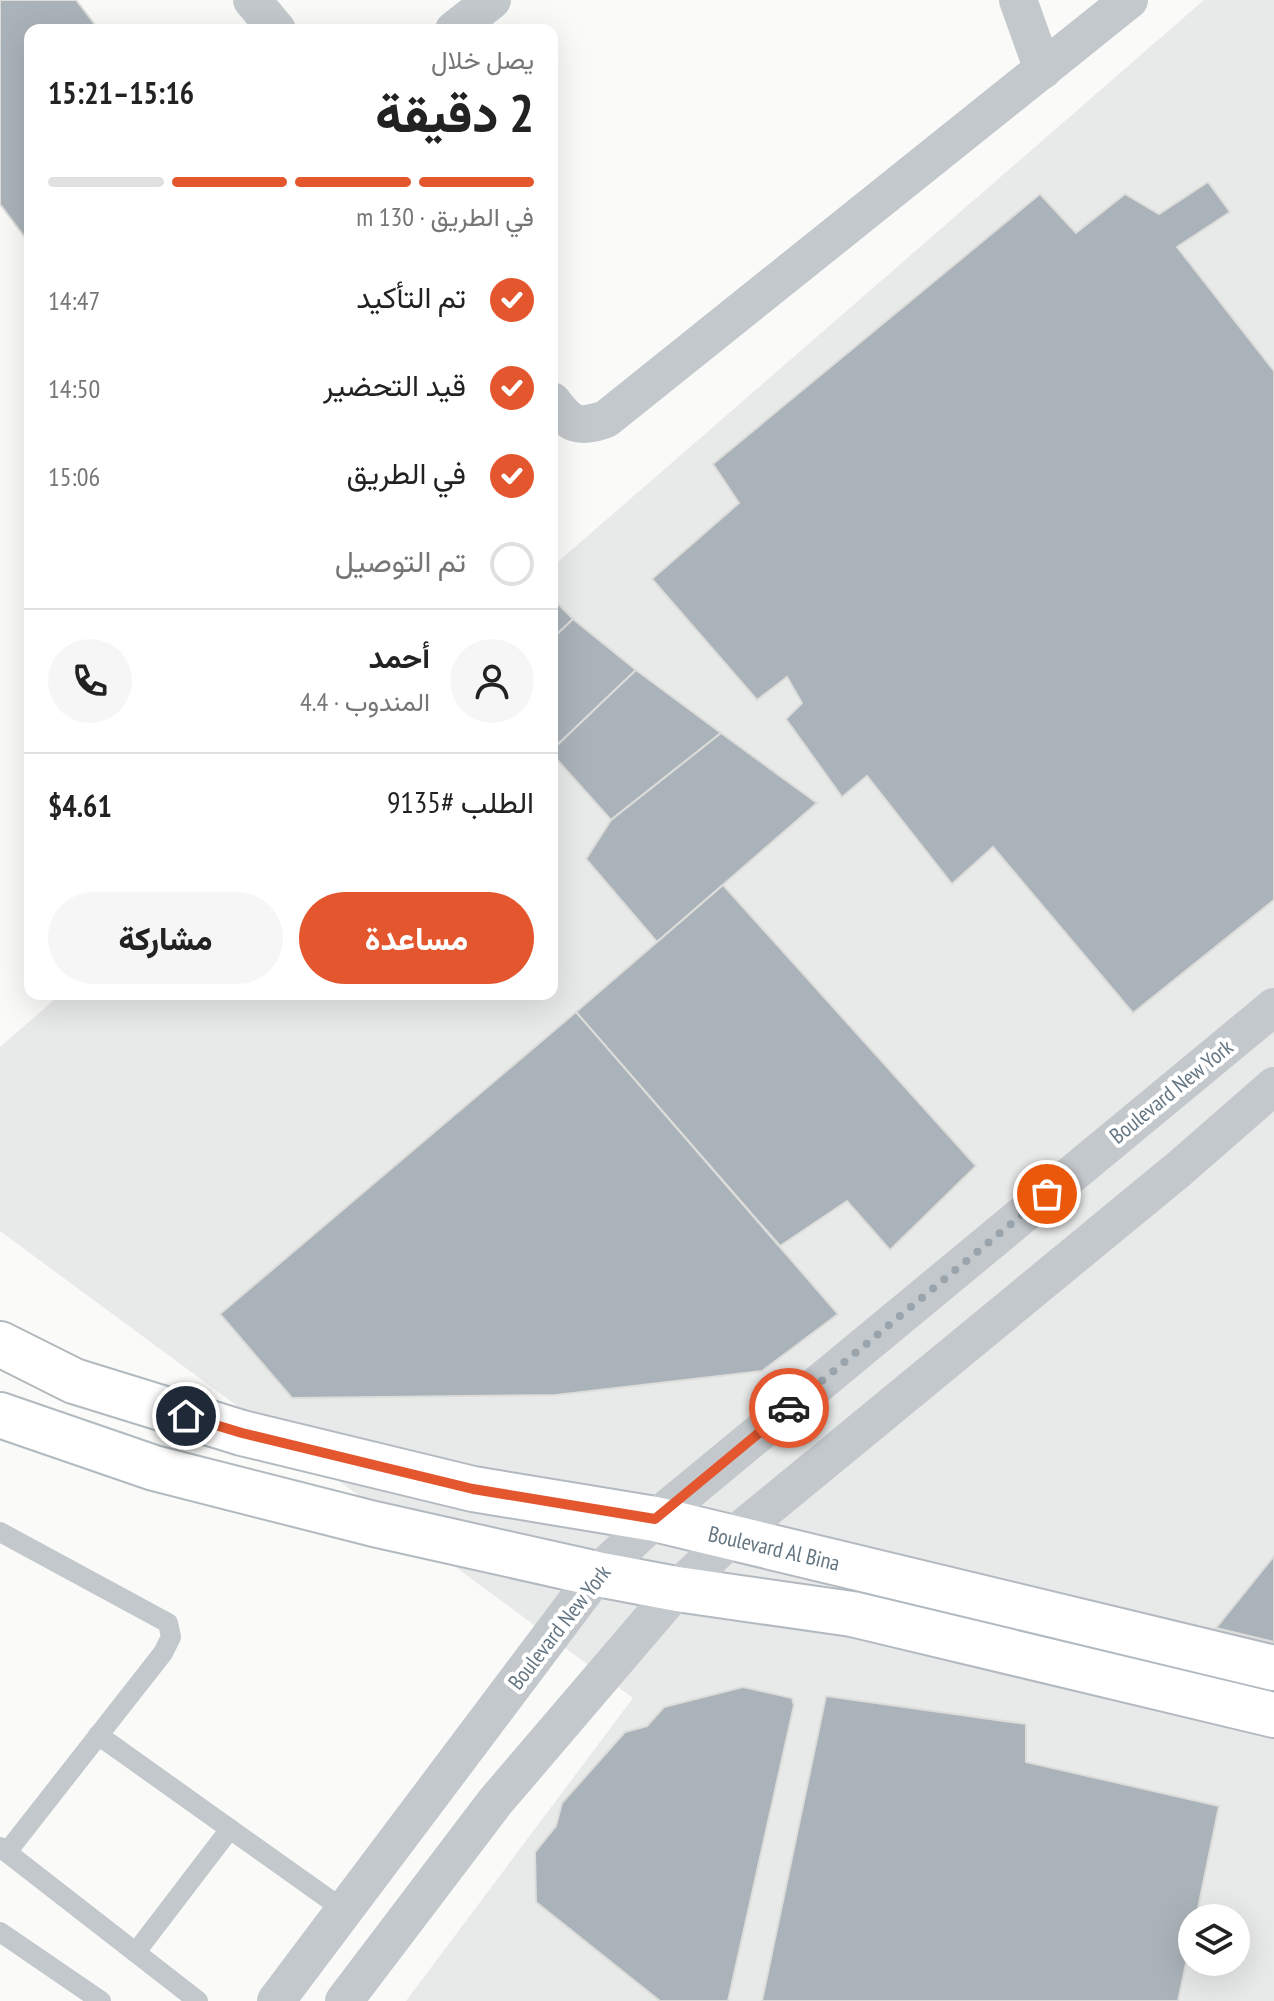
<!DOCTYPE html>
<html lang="ar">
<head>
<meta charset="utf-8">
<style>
	:root { --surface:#fff; --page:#f6f6f6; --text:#222; --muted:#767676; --line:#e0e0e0; --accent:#e4572e }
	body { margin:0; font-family:"PT Sans Narrow",Vazirmatn,sans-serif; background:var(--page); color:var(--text); direction:rtl; height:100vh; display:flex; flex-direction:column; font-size:30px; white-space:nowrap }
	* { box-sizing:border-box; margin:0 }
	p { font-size:26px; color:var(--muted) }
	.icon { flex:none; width:44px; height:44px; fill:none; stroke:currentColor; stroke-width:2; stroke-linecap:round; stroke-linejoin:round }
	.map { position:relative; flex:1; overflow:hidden; direction:ltr }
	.panel { position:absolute; left:24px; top:24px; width:534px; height:976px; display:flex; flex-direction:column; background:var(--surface); border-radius:16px; box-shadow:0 8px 32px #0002; direction:rtl }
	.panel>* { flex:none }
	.tools { position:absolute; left:1178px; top:1904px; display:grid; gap:16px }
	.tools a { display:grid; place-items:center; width:72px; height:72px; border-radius:50%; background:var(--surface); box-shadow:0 8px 32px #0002; font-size:40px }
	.pin { position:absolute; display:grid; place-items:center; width:68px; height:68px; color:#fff; margin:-34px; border:4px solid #fff; border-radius:50%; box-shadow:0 2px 8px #0007 }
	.courier { position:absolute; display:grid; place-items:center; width:80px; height:80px; margin:-40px; border:6px solid #e4572e; border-radius:50%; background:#fff; color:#222; box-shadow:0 2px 10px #0007 }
	.summary em { font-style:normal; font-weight:800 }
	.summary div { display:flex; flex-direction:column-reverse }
	.summary { display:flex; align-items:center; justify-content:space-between; height:136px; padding:0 24px }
	h1 { font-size:52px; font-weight:800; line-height:60px }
	.bar { display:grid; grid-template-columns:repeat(4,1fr); gap:12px 8px; align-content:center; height:96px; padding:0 24px }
	.bar i { height:10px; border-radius:6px; background:var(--line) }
	.bar .on { background:var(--accent) }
	.bar p { grid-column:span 4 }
	.line { display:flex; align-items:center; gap:20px; padding:0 24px; border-top:2px solid var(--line) }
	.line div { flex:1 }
	.round { display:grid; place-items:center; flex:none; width:84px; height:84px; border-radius:42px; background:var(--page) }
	ol { padding:0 24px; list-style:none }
	li { display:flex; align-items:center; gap:24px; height:88px }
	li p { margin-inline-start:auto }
	li .icon { padding:8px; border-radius:50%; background:var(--accent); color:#fff; stroke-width:4 }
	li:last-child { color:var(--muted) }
	li i { width:44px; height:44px; border:4px solid var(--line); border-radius:50% }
	.cta { display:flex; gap:16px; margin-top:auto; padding:16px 24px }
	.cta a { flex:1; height:92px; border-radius:48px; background:var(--accent); color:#fff; font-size:32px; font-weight:800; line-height:92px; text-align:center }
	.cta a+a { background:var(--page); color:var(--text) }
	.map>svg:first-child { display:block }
</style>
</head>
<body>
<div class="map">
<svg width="1274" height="2001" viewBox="0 0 1274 2001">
	<rect width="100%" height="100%" fill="#fafaf8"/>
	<!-- built -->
	<path fill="#e8e9e9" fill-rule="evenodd" d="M1204 0H1274V2001H406L633 1698 0 1231V1047L61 994H552V567ZM1192 1918H1236V1962H1192Z"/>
	<!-- building -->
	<g fill="#aab3b9" stroke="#dcdcda" stroke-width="2">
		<polygon points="0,0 76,0 99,30 30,30 30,244 0,204"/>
		<polygon points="1208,182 1230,212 1177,247 1274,371 1274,900 1133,1013 993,847 952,884 867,776 842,797 786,719 802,703 787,677 757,700 652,579 739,503 713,464 1040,194 1076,233 1125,194 1159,214"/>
		<polygon points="552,598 573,619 552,639"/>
		<polygon points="573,619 636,670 552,750 552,639"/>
		<polygon points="636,670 721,733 611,820 552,754 552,750"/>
		<polygon points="721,733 817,803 657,942 586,859 611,820"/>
		<polygon points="723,885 976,1166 890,1250 847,1201 780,1246 576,1012"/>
		<polygon points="576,1012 838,1314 762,1371 556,1395 292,1398 220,1314"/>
		<polygon points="1274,1556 1274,1642 1216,1628"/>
		<polygon points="743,1687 792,1698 794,1705 728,2001 660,2001 536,1902 535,1852 556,1826 562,1803 625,1732 647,1726 664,1707"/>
		<polygon points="826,1696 1026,1724 1026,1762 1219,1806 1196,1918 1192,1918 1192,1935 1178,2001 762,2001"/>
	</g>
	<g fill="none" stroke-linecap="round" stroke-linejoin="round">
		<!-- secondary casing -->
		<g stroke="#b3babf" stroke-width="48">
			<g id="secondary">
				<polyline points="0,1344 74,1381 242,1433 473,1489 655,1519 1274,1668"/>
				<polyline points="0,1415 154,1468 374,1524 597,1574 677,1589 852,1614 1274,1715"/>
			</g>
		</g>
		<!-- lane -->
		<g stroke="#c3c8cc" stroke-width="20">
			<polyline points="0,1532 168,1623 171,1637 163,1653 7,1852"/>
			<polyline points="98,1735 344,1910"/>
			<polyline points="0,1847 198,2001"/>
			<polyline points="0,1932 101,2001"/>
			<polyline points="136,1952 230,1829"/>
		</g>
		<!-- street -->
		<g stroke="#c3c8cc" stroke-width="38">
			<polyline points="252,0 277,30"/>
			<polyline points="1018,0 1043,70"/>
			<polyline points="454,30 492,0"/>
			<path d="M552 401C570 425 577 429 606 419L1129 0"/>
			<polyline points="276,2001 597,1574 655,1519 1274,1007"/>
			<polyline points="344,2001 495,1802 677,1589 732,1537 1179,1169 1274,1086"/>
		</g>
		<!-- secondary -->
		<use href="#secondary" stroke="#fff" stroke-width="44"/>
	</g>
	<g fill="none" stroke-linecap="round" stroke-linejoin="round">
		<!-- done -->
		<polyline stroke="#99a4ac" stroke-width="8" stroke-dasharray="0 14.4" points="789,1408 1047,1194"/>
		<!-- route -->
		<polyline stroke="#e4572e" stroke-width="10" points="186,1416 242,1433 473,1489 655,1519 789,1408"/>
	</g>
	<g text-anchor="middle" stroke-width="8" stroke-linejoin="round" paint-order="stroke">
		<!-- street labels -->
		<g font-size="22" fill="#657683" stroke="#fff">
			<text transform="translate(1171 1091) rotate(-39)" y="8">Boulevard New York</text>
			<text transform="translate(774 1548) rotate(13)" y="8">Boulevard Al Bina</text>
			<text transform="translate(559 1627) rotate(-52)" y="8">Boulevard New York</text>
		</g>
	</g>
</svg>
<div class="tools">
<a><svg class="icon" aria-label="layers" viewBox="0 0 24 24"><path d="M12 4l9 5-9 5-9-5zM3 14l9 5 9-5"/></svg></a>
</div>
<div class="pin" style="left:1047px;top:1194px;background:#ea580c"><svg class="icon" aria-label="bag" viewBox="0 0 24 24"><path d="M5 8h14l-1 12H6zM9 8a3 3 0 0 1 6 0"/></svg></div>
<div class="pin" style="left:186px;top:1416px;background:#1f2937"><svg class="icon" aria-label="home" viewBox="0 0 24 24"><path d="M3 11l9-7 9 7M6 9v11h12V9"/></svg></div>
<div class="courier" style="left:789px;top:1408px"><svg class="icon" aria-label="car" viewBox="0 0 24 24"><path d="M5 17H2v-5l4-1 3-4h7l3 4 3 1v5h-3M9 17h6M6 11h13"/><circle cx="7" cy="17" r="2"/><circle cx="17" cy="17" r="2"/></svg></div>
<section class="panel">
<div class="summary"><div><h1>2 دقيقة</h1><p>يصل خلال</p></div><em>15:16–15:21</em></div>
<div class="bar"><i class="on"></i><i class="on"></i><i class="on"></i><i></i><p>في الطريق · 130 m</p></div>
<ol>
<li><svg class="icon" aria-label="check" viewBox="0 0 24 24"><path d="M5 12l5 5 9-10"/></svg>تم التأكيد<p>14:47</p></li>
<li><svg class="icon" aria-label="check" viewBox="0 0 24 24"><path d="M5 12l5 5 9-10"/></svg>قيد التحضير<p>14:50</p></li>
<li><svg class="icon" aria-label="check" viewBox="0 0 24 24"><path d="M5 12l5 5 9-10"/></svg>في الطريق<p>15:06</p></li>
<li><i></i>تم التوصيل</li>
</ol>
<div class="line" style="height:144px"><a class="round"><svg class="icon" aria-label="person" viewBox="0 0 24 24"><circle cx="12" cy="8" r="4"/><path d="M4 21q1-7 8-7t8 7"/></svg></a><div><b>أحمد</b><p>المندوب · 4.4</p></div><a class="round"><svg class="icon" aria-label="phone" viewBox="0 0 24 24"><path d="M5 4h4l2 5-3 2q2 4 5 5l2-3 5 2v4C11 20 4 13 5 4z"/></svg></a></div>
<div class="line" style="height:104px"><div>الطلب #9135</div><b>$4.61</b></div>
<div class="cta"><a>مساعدة</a><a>مشاركة</a></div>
</section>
</div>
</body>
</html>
